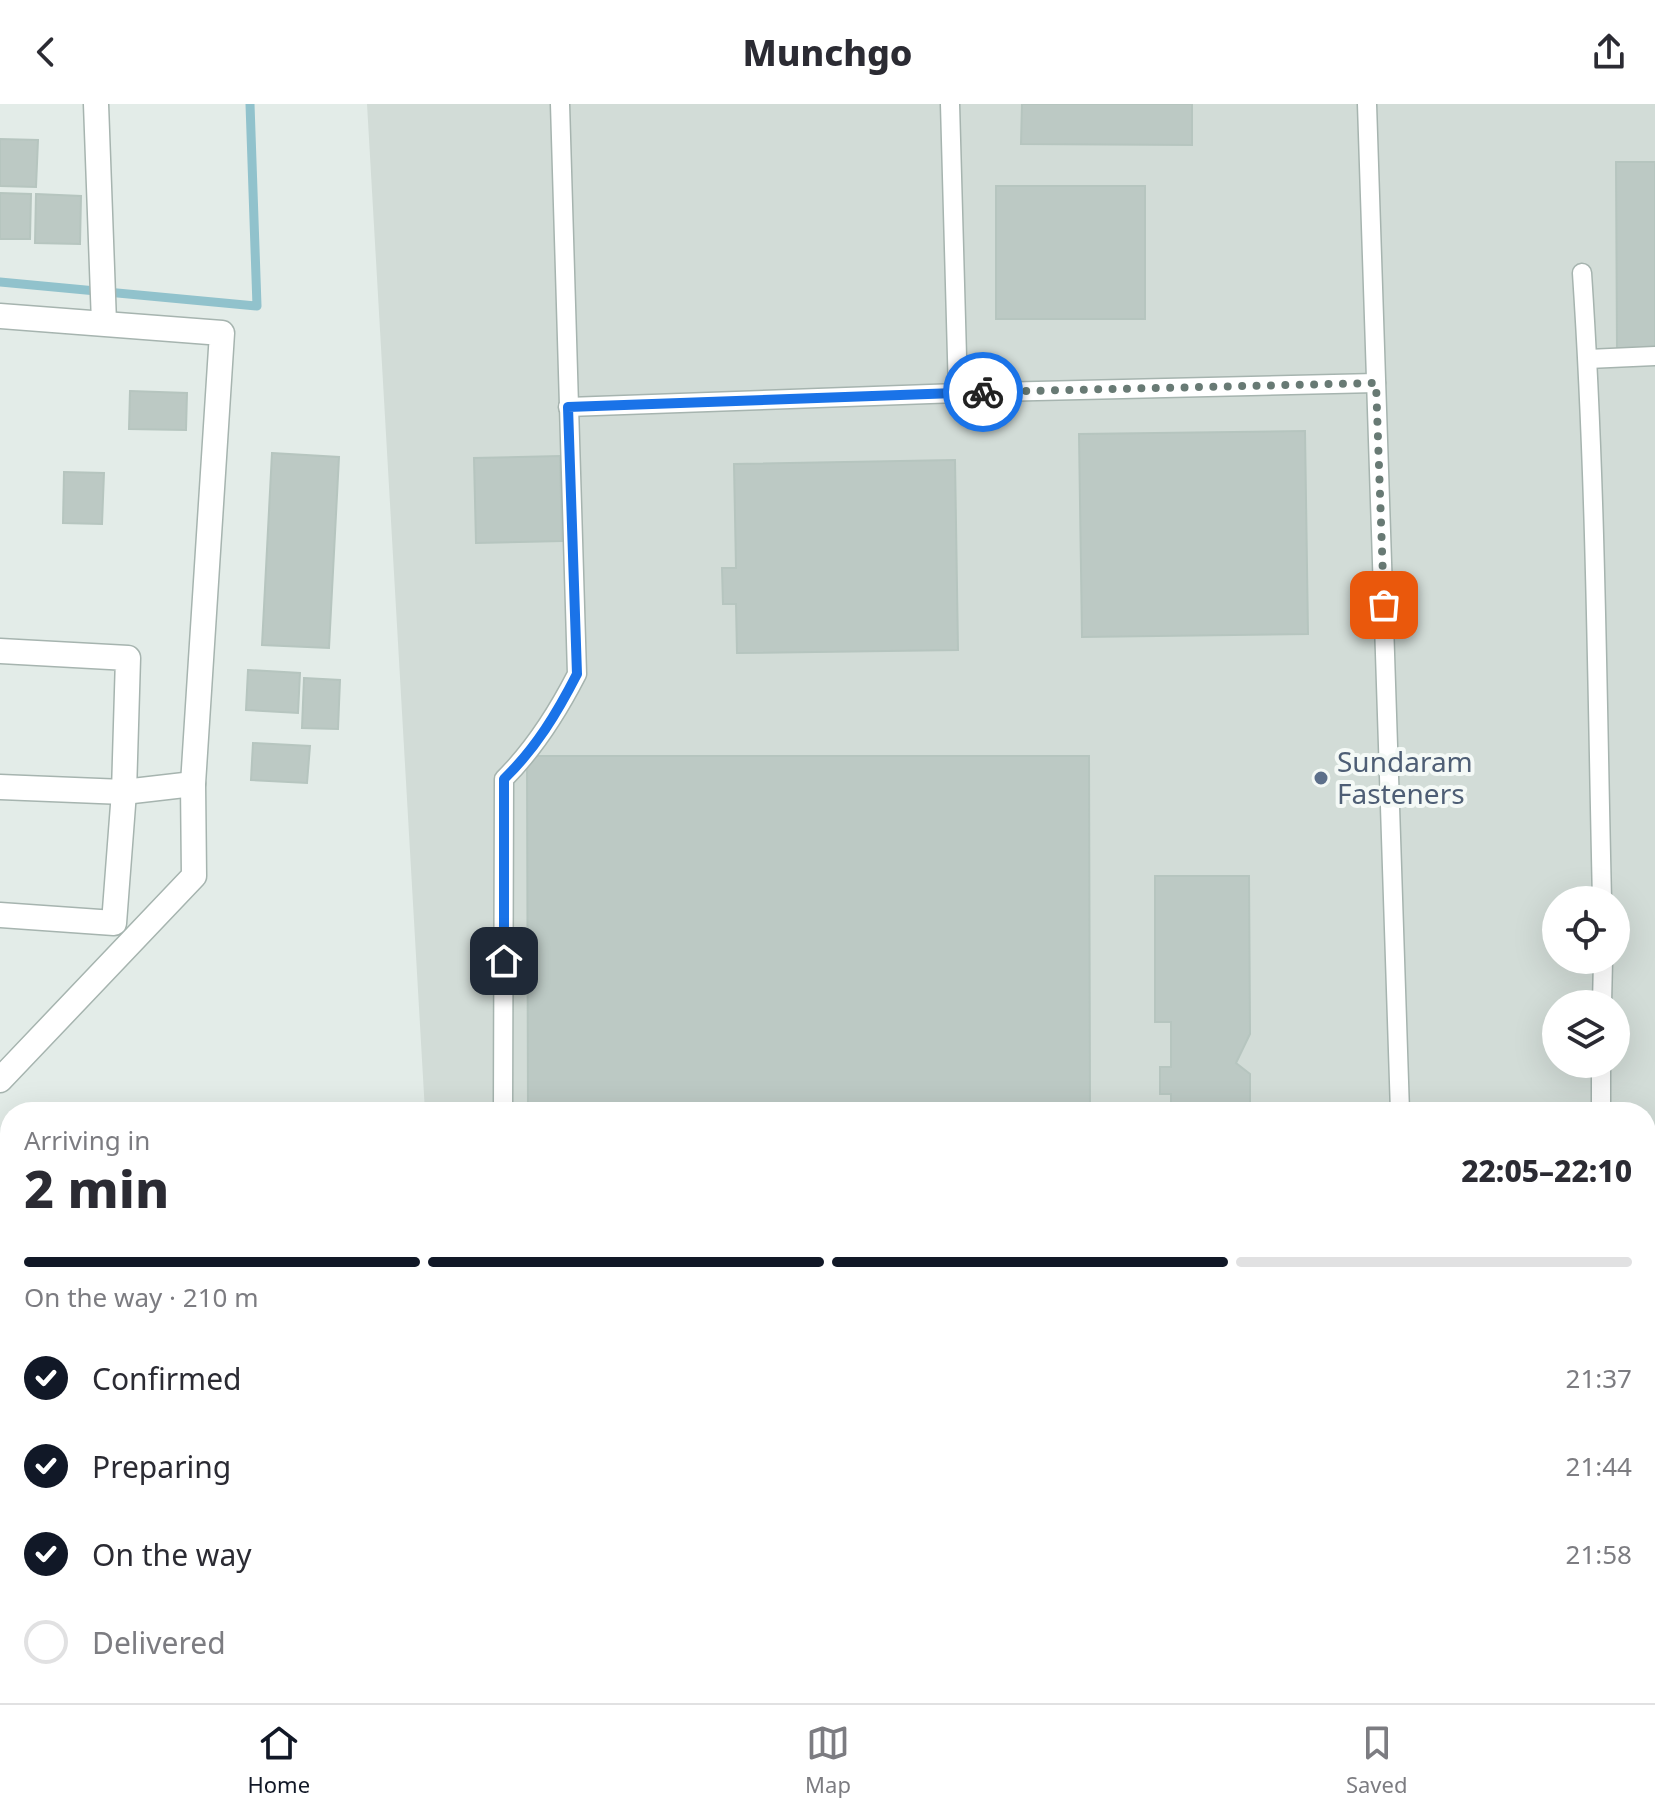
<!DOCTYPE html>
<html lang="en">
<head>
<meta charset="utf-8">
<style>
	:root { --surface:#fff; --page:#f2f2f3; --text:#2b2b33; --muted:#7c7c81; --line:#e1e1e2; --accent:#111827 }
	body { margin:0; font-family:"Noto Sans",sans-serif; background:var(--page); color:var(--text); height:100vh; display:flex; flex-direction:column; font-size:30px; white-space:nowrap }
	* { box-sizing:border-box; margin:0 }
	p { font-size:26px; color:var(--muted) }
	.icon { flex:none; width:44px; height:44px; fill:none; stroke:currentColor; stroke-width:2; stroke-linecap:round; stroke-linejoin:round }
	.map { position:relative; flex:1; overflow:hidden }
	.sheet { position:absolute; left:0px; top:998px; width:1656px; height:602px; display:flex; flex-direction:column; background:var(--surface); border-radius:32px 32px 0 0; box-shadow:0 8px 32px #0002 }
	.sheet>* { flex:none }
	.buttons { position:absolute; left:1542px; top:782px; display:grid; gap:16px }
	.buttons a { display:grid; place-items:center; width:88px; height:88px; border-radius:50%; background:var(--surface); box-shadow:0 8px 32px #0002; font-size:40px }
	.pin { position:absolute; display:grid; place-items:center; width:68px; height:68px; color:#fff; margin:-34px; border-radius:16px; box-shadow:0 4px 12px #0006 }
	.courier { position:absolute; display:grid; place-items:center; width:80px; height:80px; margin:-40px; border:6px solid #1a73e8; border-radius:50%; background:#fff; color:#222; box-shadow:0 2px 10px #0007 }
	.headline em { font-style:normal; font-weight:800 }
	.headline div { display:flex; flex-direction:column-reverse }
	.headline { display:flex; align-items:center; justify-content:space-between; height:136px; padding:0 24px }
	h1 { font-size:52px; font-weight:800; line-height:60px }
	.bar { display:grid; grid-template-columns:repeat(4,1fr); gap:12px 8px; align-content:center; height:96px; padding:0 24px }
	.bar i { height:10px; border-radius:6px; background:var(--line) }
	.bar .active { background:var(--accent) }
	.bar p { grid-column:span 4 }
	ol { padding:0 24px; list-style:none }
	li { display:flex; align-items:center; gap:24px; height:88px }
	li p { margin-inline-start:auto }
	li .icon { padding:8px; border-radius:50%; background:var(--accent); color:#fff; stroke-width:4 }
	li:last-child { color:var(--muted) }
	li i { width:44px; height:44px; border:4px solid var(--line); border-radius:50% }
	header { display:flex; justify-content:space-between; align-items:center; height:104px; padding:0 24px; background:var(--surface); font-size:36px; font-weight:800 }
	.tab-bar { display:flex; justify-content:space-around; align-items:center; height:112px; border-top:2px solid var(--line); background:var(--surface); font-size:22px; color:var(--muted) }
	.tab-bar a { display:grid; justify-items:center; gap:4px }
	.tab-bar .active { color:var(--accent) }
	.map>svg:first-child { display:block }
</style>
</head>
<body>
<header><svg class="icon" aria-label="back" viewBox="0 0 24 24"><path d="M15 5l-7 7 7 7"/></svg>Munchgo<svg class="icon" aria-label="share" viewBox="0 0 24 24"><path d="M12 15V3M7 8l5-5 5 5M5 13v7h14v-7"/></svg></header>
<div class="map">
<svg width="1655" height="1599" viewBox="0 0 1655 1599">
	<rect width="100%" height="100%" fill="#e3ece8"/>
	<!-- built -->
	<path fill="#d2dcd7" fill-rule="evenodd" d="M367 0H1655V1599H0V1363H10V1590H1646V1008H425ZM1556 796H1616V856H1556ZM1556 900H1616V960H1556Z"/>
	<!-- water -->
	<rect fill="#91c2cc" x="983" y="1590" width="335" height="9"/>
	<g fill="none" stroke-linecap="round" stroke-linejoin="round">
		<!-- stream -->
		<polyline stroke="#91c2cc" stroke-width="9" points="0,178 257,202 250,0"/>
	</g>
	<!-- building -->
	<g fill="#bcc9c4" stroke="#b6c5bf" stroke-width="2">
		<polygon points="1022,0 1192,0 1192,41 1021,40"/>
		<polygon points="0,35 38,36 36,83 0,82"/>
		<polygon points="1616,58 1655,58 1655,244 1617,244"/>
		<rect x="996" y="82" width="149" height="133"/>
		<polygon points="0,89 31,90 30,135 0,135"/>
		<polygon points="36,90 81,92 80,140 35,139"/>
		<polygon points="130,287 187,289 186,326 129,325"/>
		<polygon points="1305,327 1308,530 1082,533 1079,330"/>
		<polygon points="272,349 339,353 329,544 262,541"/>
		<polygon points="560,352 562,437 476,439 474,354"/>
		<polygon points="955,356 958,546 737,549 736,500 723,500 722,464 736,464 734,360"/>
		<polygon points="64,368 104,369 102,420 63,419"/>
		<polygon points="248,566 300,569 298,609 246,606"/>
		<polygon points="304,574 340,576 338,625 302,624"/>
		<polygon points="253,639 310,642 307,679 251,676"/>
		<polygon points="527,652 1089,652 1090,1008 528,1008"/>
		<polygon points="1155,772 1249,772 1250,930 1236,959 1250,970 1250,1008 1171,1008 1171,990 1160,990 1160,963 1171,963 1171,918 1155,918"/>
		<rect x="0" y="1265" width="10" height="51"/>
		<rect x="1646" y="1340" width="9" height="50"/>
		<polygon points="1648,1441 1655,1441 1655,1540 1650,1540"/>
		<rect x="613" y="1590" width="110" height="9"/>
		<rect x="750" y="1590" width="74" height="9"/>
	</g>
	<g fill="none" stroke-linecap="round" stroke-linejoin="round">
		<!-- service casing -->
		<g stroke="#a6b4af" stroke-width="21">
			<g id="service">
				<polyline points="950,0 958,289"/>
				<polyline points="1367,0 1400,1008"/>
				<path d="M1582 169C1596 377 1597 587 1602 796"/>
				<polyline points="1588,255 1655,252"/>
				<polyline points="568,303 958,289 1376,279"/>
				<polyline points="1602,900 1603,856"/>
				<path d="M503 1008 504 675C535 644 557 609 577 570L560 0"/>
				<polyline points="1601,1008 1601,960"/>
				<polyline points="1646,1206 1655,1206"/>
				<polyline points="1418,1590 1419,1599"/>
				<polyline points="1601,1590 1601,1599"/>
			</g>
		</g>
		<!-- minor casing -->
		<g stroke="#a6b4af" stroke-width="27">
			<g id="minor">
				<polyline points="96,0 104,219"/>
				<polyline points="0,547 128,554 124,688 114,819 0,811"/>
				<polyline points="0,683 124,688 193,680"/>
			</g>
		</g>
		<!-- tertiary casing -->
		<g stroke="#a6b4af" stroke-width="27">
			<polyline id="tertiary" points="0,212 222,229 193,680 194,772 0,976"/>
		</g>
		<!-- service -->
		<use href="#service" stroke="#fff" stroke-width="18"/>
		<!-- minor -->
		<use href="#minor" stroke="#fff" stroke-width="24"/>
		<!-- tertiary -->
		<use href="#tertiary" stroke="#fff" stroke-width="24"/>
	</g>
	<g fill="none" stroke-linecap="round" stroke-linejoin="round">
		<!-- done -->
		<polyline stroke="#687a74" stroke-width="8" stroke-dasharray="0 14.4" points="983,288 1376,279 1384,501"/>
		<!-- route -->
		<path stroke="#1a73e8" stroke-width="10" d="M504 857V675C536 644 557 609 577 570L568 303 983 288"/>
	</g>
	<!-- markers -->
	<circle fill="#5c6f8a" stroke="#f4f9f6" stroke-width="3" cx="1321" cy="674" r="8"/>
	<g text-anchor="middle" stroke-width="8" stroke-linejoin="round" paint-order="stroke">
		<!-- service labels -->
		<g font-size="28" fill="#4e5e75" stroke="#f4f9f6" text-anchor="start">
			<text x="1337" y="668">Sundaram<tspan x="1337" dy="32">Fasteners</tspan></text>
		</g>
	</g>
</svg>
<div class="buttons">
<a><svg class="icon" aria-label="locate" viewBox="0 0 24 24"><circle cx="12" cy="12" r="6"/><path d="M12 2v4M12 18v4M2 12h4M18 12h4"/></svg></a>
<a><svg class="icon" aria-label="layers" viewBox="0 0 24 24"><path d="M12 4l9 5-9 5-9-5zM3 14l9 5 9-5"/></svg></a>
</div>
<div class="pin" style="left:1384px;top:501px;background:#ea580c"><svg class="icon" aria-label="bag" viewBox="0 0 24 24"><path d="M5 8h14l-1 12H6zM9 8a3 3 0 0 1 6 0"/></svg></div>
<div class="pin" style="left:504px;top:857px;background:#1f2937"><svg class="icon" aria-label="home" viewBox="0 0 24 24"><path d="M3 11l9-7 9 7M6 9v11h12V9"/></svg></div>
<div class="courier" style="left:983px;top:288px"><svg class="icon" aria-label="bike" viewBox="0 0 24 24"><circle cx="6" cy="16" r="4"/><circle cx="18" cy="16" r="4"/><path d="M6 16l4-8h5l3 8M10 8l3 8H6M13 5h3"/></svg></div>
<section class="sheet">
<div class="headline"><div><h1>2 min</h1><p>Arriving in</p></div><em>22:05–22:10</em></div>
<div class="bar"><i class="active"></i><i class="active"></i><i class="active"></i><i></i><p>On the way · 210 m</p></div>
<ol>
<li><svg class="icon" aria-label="check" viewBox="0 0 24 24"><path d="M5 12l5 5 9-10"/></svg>Confirmed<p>21:37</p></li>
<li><svg class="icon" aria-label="check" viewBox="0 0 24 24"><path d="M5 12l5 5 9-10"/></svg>Preparing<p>21:44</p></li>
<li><svg class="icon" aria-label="check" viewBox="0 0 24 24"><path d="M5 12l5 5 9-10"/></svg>On the way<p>21:58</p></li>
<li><i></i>Delivered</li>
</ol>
</section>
</div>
<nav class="tab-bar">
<a class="active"><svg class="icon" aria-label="home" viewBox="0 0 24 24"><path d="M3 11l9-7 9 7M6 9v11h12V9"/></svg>Home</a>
<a><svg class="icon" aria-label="map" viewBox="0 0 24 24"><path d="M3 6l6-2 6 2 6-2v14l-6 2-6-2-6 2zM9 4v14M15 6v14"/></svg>Map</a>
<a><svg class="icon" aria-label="saved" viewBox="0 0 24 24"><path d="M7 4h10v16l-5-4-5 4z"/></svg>Saved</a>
</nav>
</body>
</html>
